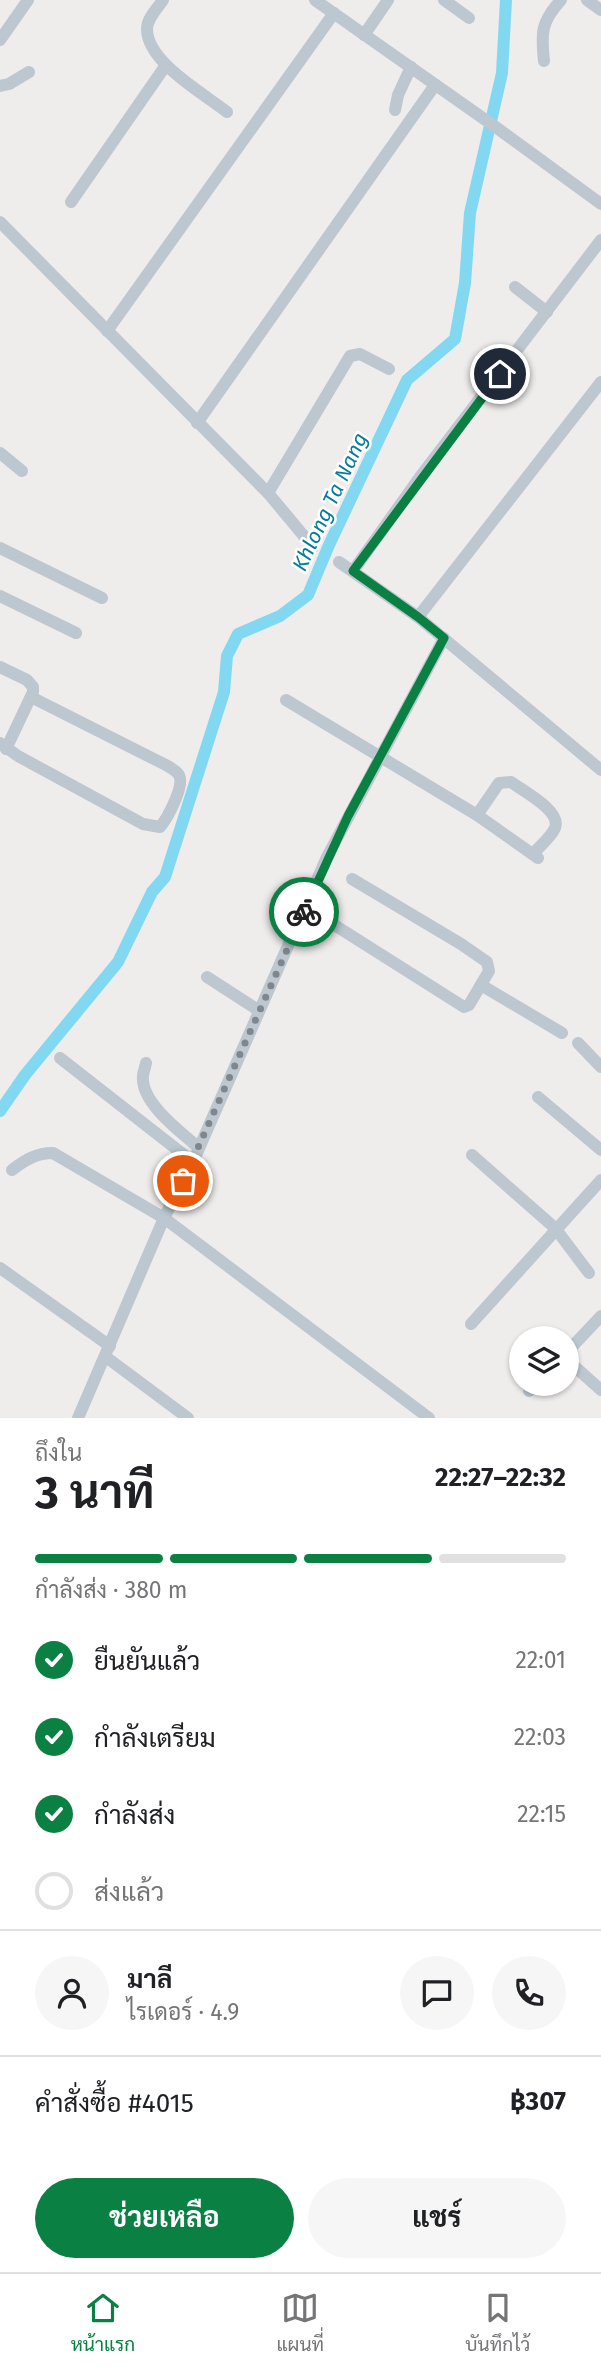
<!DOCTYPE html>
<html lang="th">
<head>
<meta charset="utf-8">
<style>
	:root { --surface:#fff; --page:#f6f6f6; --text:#202124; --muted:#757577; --line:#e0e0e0; --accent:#0b8043 }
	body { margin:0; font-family:"Fira Sans",Sarabun,sans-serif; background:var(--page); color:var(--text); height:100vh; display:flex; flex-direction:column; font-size:26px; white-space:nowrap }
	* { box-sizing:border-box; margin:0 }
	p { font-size:23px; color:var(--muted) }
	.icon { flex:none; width:38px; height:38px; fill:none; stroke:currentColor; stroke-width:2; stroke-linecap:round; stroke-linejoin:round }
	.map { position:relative; height:1418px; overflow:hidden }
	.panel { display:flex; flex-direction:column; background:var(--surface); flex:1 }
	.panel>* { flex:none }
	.fabs { position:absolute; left:509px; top:1326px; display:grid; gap:14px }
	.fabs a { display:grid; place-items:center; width:70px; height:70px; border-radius:50%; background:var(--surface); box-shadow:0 2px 5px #0004; font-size:35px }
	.pin { position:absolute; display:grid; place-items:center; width:60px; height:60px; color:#fff; margin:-30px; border:4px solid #fff; border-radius:50%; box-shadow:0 2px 7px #0007 }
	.courier { position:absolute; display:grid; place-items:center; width:70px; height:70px; margin:-35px; border:5px solid #0b8043; border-radius:50%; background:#fff; color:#222; box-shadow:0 2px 9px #0007 }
	.overview em { font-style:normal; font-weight:700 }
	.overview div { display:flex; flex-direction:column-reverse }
	.overview { display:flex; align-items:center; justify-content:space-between; height:119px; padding:0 35px }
	h1 { font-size:46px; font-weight:700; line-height:52px }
	.bar { display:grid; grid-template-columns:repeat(4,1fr); gap:10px 7px; align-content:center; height:84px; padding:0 35px }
	.bar i { height:9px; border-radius:5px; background:var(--line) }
	.bar .active { background:var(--accent) }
	.bar p { grid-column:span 4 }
	.line { display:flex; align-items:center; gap:18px; padding:0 35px; border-top:2px solid var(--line) }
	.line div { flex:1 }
	.round { display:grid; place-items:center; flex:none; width:74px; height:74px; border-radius:37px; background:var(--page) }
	ol { padding:0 35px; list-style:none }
	li { display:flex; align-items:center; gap:21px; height:77px }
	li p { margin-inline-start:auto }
	li .icon { padding:7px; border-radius:50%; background:var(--accent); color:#fff; stroke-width:4 }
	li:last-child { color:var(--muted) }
	li i { width:38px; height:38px; border:4px solid var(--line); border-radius:50% }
	.action { display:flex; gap:14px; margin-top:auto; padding:14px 35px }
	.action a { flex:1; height:80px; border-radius:42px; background:var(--accent); color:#fff; font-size:28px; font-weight:700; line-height:80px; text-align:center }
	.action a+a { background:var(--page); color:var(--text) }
	.tab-bar { display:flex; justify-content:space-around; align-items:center; height:98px; border-top:2px solid var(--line); background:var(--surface); font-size:19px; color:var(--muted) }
	.tab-bar a { display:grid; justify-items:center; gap:4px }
	.tab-bar .active { color:var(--accent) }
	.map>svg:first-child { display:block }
</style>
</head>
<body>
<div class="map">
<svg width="601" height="1418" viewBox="0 0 601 1418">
	<rect width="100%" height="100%" fill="#efecec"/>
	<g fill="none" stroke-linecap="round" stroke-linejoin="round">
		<!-- canal -->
		<polyline stroke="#82d8f0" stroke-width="12" points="0,1111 25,1075 118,962 152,892 165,877 224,692 227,656 238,634 280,616 308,595 329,545 407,380 455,339 465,283 470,213 502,73 506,0"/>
		<!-- minor -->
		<g stroke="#bcc7d0" stroke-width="12">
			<path d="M163 0C157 9 147 18 147 29 147 62 203 93 227 112"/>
			<polyline points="315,0 497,128 601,204"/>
			<polyline points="444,0 469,18"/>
			<polyline points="587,0 601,10"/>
			<polyline points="364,35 388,0"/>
			<polyline points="0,40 28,0"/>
			<path d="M544 61C541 33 541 22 561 0"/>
			<polyline points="0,86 9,84 29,72"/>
			<polyline points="395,110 398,95 411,67"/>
			<polyline points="71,202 166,65"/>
			<polyline points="0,222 268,493 313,547"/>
			<polyline points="515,287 547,312"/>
			<polyline points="107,331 334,13"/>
			<polyline points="197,423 435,85"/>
			<polyline points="0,453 22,471"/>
			<polyline points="268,493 350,356 360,354 389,369"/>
			<polyline points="0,548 102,598"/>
			<polyline points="339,562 418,617 601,770"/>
			<polyline points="353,571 420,477 601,240"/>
			<polyline points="0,596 76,633"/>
			<polyline points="418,617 601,382"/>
			<polyline points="0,667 27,680 33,687 33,692 6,749"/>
			<polyline points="286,700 477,815 538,858"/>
			<path d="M0 743 18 756 143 824 160 827C167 819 185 786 179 775 175 769 166 765 160 762L31 697"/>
			<path d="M477 815 499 783 511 782C523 791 562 811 555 828 551 837 540 846 533 854"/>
			<polyline points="309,901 321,905 328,919 336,926 464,1007 469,1005 489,971 487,962 461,944 352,879"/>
			<polyline points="207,977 258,1010"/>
			<polyline points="481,985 562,1033"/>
			<polyline points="578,1043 601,1067"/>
			<polyline points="60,1058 193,1162"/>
			<path d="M146 1063C145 1069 142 1074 143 1080 144 1105 181 1132 199 1148"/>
			<polyline points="538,1097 601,1150"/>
			<polyline points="472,1155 555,1228 589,1273"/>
			<path d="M12 1170C25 1160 36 1153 53 1153L164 1218 429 1418"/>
			<polyline points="0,1268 110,1346"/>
			<polyline points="471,1324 601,1180"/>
			<polyline points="567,1352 601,1316"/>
			<polyline points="106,1357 188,1418"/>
			<polyline points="573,1365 601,1390"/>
			<polyline points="529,1391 536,1384"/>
			<polyline points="78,1418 164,1218 193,1162 327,857 444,638"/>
		</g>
	</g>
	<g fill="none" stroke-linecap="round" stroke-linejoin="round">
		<!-- done -->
		<polyline stroke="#80868d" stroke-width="7" stroke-dasharray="0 12.6" points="183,1181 304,912"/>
		<!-- route -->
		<polyline stroke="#0b8043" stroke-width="9" points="304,912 348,816 444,638 418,617 353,571 500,374"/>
	</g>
	<g text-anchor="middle" stroke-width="5" stroke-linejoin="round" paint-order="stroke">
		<!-- water labels -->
		<g font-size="21" font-style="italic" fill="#067b9c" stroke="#fff">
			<text transform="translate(330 502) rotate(-65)" y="7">Khlong Ta Nang</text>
		</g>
	</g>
</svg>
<div class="fabs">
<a><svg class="icon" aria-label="layers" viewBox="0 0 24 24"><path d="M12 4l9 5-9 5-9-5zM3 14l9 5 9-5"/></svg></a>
</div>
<div class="pin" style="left:183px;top:1181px;background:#ea580c"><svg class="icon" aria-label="bag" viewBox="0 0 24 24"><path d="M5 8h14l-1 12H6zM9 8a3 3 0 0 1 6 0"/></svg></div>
<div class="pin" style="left:500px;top:374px;background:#1f2937"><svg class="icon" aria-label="home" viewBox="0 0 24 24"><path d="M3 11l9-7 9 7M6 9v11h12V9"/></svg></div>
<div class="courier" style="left:304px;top:912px"><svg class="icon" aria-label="bike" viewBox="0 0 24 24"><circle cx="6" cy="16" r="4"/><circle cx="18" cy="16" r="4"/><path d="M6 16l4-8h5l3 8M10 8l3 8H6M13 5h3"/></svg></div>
</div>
<section class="panel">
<div class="overview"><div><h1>3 นาที</h1><p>ถึงใน</p></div><em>22:27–22:32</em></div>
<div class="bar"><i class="active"></i><i class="active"></i><i class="active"></i><i></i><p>กำลังส่ง · 380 m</p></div>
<ol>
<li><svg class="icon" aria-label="check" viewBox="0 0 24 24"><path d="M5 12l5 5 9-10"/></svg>ยืนยันแล้ว<p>22:01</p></li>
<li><svg class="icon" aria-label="check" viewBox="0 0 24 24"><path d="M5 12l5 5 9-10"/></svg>กำลังเตรียม<p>22:03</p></li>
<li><svg class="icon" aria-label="check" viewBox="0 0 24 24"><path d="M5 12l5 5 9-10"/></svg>กำลังส่ง<p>22:15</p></li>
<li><i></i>ส่งแล้ว</li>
</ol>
<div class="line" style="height:126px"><a class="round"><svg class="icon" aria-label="person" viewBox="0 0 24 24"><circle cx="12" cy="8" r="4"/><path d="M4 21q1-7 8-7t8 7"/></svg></a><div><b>มาลี</b><p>ไรเดอร์ · 4.9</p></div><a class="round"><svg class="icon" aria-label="chat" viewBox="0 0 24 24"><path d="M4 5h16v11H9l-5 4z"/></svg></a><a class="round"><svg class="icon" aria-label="phone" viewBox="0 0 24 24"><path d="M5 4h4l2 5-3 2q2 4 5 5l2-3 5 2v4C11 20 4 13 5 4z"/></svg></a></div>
<div class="line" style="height:91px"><div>คำสั่งซื้อ #4015</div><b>฿307</b></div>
<div class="action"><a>ช่วยเหลือ</a><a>แชร์</a></div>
</section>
<nav class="tab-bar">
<a class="active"><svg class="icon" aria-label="home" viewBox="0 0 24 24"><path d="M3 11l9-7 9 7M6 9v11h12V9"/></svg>หน้าแรก</a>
<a><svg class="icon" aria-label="map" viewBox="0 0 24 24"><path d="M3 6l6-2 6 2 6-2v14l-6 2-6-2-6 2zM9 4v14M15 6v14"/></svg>แผนที่</a>
<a><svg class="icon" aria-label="saved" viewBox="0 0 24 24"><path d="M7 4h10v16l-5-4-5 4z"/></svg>บันทึกไว้</a>
</nav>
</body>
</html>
